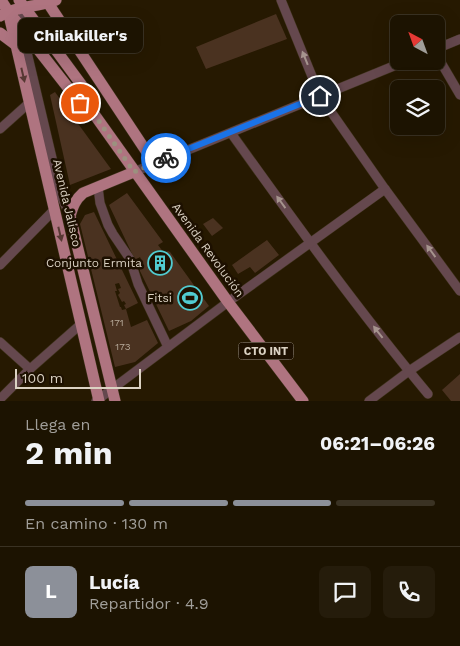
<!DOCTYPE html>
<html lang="es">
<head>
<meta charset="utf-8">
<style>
	:root { --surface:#1c1301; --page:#251c0b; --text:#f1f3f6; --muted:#a09e99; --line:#3a3223; --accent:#8c9099 }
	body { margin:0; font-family:"Work Sans",sans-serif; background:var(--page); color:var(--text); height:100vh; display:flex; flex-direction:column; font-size:19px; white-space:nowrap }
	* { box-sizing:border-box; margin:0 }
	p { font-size:16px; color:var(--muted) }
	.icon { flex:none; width:28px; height:28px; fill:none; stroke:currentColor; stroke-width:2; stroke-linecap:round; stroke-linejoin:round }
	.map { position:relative; height:401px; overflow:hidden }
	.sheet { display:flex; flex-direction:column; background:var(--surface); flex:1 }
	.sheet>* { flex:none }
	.needle { width:32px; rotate:319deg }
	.buttons { position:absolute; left:390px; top:15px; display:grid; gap:10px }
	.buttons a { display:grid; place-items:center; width:55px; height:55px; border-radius:8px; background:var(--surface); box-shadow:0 5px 20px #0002,0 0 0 1px var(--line); font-size:25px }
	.scale { position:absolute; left:15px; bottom:12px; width:126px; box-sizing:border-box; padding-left:5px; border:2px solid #dbd2c3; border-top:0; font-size:14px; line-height:18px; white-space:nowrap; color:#dbd2c3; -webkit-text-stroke:4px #1d1000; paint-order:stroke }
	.pin { position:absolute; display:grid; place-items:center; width:42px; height:42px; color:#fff; margin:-21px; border:2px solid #fff; border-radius:50%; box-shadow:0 1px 5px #0007 }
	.courier { position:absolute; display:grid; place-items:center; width:50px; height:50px; margin:-25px; border:4px solid #1a73e8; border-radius:50%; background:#fff; color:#222; box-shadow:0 1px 6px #0007 }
	.bubble { position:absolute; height:35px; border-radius:8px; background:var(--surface); box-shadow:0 5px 20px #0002,0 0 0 1px var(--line); font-size:16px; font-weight:700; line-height:35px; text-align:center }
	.overview em { font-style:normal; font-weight:700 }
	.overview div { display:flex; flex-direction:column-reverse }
	.overview { display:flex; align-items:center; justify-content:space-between; height:85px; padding:0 25px }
	h1 { font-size:32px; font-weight:700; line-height:38px }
	.bar { display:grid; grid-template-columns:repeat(4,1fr); gap:8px 5px; align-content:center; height:60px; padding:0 25px }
	.bar i { height:6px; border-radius:4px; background:var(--line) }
	.bar .on { background:var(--accent) }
	.bar p { grid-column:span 4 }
	.line { display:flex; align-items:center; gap:12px; padding:0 25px; border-top:1px solid var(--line) }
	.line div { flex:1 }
	.round { display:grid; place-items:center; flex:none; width:52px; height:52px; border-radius:8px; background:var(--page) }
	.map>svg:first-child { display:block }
</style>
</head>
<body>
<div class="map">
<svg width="460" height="401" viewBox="0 0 460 401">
	<rect width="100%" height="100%" fill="#261901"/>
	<!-- building -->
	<g fill="#4a3220">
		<polygon points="276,14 287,39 206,69 196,47"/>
		<polygon points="55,92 111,169 70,185 50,95"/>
		<polygon points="127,193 163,242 158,245 164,253 168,251 170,252 209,306 191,321 169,331 140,271 140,268 144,266 140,257 135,260 109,205"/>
		<polygon points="94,212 138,303 126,309 124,305 126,304 124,301 122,302 118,295 120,293 118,289 121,288 119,283 115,284 117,291 115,291 120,307 121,307 122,310 126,309 131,327 147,320 158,343 135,362 115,367 80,224 85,215"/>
		<polygon points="213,218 223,228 212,236 203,224"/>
		<polygon points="267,240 279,255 255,273 250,267 238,274 232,265"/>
		<polygon points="460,374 460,401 451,401 442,390"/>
	</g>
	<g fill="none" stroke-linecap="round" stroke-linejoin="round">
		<!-- minor casing -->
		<g stroke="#3f331c" stroke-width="10">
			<g id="minor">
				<polyline points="281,0 320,96 385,189 460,291"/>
				<polyline points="25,8 21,27 61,196 70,216"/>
				<polyline points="436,49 460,39"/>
				<polyline points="436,54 460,95"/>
				<polyline points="0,129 29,103"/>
				<path d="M231 133C294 221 358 310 428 394"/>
				<polyline points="134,172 406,61"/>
				<polyline points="98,187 100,203 108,225 113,234 130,259 138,284 168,347"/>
				<polyline points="0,265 54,210"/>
				<polyline points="0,342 30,369"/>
				<polyline points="0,399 30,369 81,324"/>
				<polyline points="96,401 228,302 385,189"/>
				<polyline points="369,401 409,371 460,337"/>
			</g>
		</g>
		<!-- major casing -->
		<g stroke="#3f331c" stroke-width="12">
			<g id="major">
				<polyline points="1,0 8,11 80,103 94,114 228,302 303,401"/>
				<polyline points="19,0 89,95 94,114"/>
				<polyline points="46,0 154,163"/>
				<polyline points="9,15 99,401"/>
				<path d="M0 16C16 6 38 7 56 0"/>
				<polyline points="0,33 16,45"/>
				<path d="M115 401 70 216C73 206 75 200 83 193L134 172"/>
			</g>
		</g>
		<!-- minor -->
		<use href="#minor" stroke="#65484e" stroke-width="9"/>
		<!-- major -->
		<use href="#major" stroke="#af7480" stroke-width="11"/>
	</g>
	<!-- one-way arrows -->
	<defs><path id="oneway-solid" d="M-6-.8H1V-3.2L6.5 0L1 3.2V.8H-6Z" transform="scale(1.25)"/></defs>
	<g fill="#a6948e">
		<use href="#oneway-solid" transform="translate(305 58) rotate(-112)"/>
		<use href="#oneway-solid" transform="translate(281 202) rotate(-126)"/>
		<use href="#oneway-solid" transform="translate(431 251) rotate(-126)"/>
		<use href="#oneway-solid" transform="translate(378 332) rotate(-128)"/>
	</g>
	<g fill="#573833">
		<use href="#oneway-solid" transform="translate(23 75) rotate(77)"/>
		<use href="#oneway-solid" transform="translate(60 234) rotate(77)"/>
	</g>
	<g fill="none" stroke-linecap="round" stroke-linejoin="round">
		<!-- done -->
		<polyline stroke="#9c917f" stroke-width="5" stroke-dasharray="0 9" points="80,103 94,114 134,172 166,158"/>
		<!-- route -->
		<polyline stroke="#1a73e8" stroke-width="6" points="166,158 320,96"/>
	</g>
	<!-- icons -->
	<defs>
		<g id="building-ring" transform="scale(1.25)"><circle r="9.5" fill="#1d1000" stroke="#51ccd1" stroke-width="1.5"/><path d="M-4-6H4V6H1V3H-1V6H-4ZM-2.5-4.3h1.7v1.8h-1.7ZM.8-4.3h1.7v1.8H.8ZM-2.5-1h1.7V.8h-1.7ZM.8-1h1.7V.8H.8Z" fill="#51ccd1"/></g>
		<g id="stadium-ring" transform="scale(1.25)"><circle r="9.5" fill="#1d1000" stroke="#51ccd1" stroke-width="1.5"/><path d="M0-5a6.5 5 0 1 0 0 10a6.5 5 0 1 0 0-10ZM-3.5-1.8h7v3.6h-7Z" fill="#51ccd1"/></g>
	</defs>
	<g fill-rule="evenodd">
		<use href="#building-ring" x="160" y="263"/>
		<use href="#stadium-ring" x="190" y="298"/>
	</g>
	<g text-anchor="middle" stroke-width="5" stroke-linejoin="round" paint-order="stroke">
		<!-- number labels -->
		<g font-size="10" fill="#b7aa9a">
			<text x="117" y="326">171</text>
			<text x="123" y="350">173</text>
		</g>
		<!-- shield labels -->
		<rect fill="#1d1000" stroke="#a29888" stroke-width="1" x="238.5" y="342.5" width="55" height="17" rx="4"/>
		<g font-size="11" font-weight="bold" fill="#dbd2c3">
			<text x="266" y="355">CTO INT</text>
		</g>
		<!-- street labels -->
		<g font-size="12" fill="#dbd2c3" stroke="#1d1000">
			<text transform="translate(67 203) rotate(77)" y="4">Avenida Jalisco</text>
			<text transform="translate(208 250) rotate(54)" y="4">Avenida Revolución</text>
		</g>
		<!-- poi labels -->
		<g font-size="12" fill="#dbd2c3" stroke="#1d1000" text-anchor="end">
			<text x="142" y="267">Conjunto Ermita</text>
			<text x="172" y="302">Fitsi</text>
		</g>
	</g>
</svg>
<div class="buttons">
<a><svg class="needle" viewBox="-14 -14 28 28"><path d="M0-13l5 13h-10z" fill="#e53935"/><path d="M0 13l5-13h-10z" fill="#a09e99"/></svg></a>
<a><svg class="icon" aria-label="layers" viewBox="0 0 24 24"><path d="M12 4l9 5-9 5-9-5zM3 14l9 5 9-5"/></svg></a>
</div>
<div class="scale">100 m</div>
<div class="pin" style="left:80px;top:103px;background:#ea580c"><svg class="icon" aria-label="bag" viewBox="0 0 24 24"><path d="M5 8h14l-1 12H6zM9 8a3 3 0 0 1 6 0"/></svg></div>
<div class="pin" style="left:320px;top:96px;background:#1f2937"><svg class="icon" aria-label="home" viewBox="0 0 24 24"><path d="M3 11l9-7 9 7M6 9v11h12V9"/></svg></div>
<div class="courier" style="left:166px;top:158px"><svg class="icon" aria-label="bike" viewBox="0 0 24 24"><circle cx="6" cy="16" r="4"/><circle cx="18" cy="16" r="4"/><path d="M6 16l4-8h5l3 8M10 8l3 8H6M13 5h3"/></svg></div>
<div class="bubble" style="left:18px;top:18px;width:125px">Chilakiller's</div>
</div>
<section class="sheet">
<div class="overview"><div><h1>2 min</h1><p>Llega en</p></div><em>06:21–06:26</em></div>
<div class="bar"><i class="on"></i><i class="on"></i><i class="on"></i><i></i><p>En camino · 130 m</p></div>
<div class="line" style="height:90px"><b class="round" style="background:var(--accent);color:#fff">L</b><div><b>Lucía</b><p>Repartidor · 4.9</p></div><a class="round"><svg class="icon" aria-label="chat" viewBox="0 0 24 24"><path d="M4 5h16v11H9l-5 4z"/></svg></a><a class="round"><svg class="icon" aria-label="phone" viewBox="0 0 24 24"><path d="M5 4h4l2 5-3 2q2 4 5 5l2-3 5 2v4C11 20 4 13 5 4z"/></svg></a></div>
</section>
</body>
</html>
